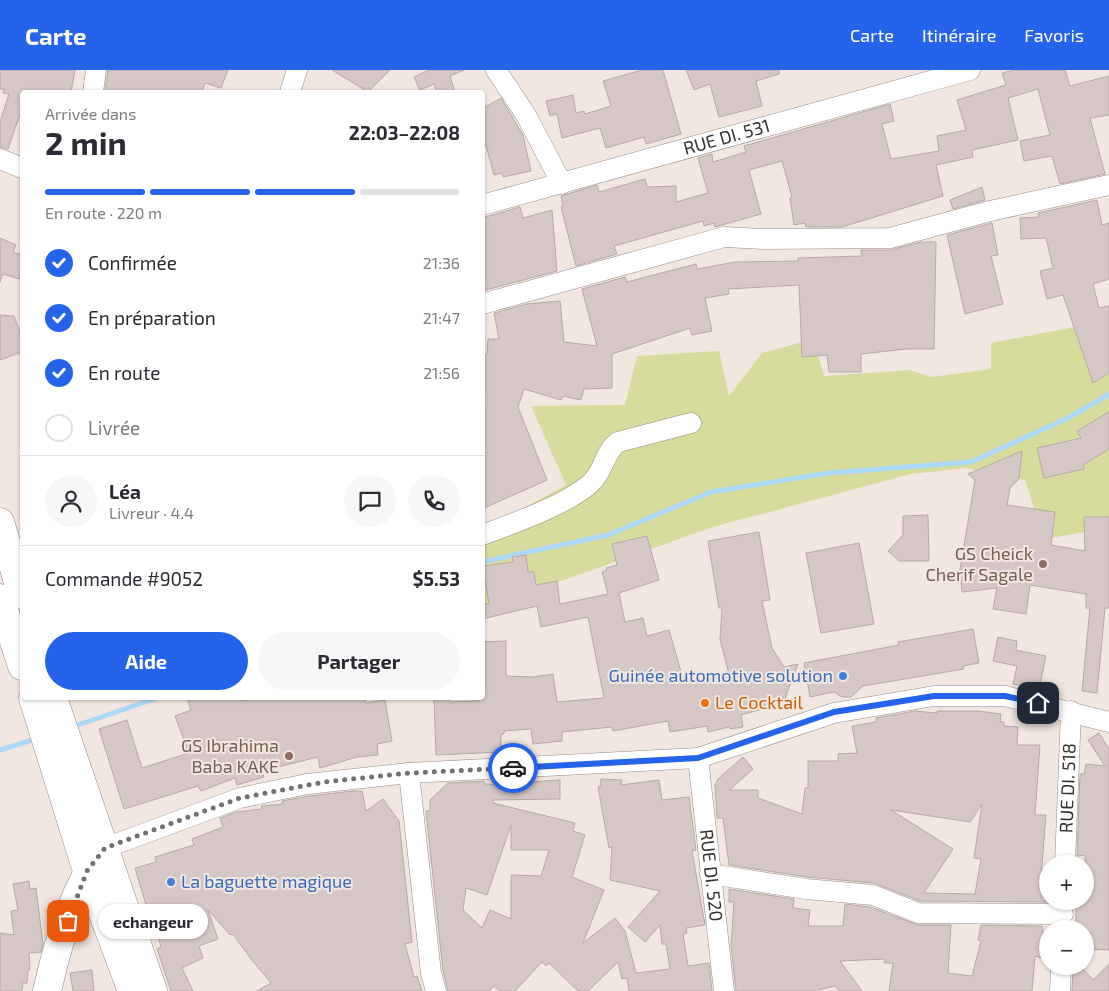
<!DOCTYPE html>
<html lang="fr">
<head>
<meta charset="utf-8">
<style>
	:root { --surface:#fff; --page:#f7f7f7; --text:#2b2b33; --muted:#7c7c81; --line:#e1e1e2; --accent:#2563eb }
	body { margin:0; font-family:"Exo 2",sans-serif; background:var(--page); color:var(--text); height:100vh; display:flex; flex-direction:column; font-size:19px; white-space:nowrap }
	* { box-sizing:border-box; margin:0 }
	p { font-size:16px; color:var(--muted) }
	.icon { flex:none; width:28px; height:28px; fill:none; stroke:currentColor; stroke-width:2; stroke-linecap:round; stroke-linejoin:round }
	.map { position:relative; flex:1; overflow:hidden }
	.details { position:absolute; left:20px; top:20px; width:465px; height:610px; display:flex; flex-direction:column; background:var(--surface); border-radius:5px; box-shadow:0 1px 4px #0004 }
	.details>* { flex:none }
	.tools { position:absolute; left:1039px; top:785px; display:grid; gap:10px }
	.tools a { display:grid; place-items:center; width:55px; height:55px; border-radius:50%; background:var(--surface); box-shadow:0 1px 4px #0004; font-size:25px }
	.pin { position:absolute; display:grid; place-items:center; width:42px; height:42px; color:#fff; margin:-21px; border-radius:10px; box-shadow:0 2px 8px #0006 }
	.courier { position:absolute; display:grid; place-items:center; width:50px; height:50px; margin:-25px; border:4px solid #2563eb; border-radius:50%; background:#fff; color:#222; box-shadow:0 1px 6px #0007 }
	.bubble { position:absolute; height:35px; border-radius:18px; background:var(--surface); box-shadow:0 1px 4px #0004; font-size:16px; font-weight:700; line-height:35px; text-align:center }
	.overview em { font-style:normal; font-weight:700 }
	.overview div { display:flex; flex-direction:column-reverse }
	.overview { display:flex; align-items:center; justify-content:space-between; height:85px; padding:0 25px }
	h1 { font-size:32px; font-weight:700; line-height:38px }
	.bar { display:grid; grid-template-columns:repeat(4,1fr); gap:8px 5px; align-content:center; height:60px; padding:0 25px }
	.bar i { height:6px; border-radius:4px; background:var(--line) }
	.bar .on { background:var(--accent) }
	.bar p { grid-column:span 4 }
	.line { display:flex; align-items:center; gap:12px; padding:0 25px; border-top:1px solid var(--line) }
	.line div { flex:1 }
	.round { display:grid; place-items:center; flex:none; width:52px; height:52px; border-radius:26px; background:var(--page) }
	ol { padding:0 25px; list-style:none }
	li { display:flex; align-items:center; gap:15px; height:55px }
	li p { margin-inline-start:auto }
	li .icon { padding:5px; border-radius:50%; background:var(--accent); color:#fff; stroke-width:4 }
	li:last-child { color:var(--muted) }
	li i { width:28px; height:28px; border:2px solid var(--line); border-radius:50% }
	.action { display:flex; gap:10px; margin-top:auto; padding:10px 25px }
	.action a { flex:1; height:58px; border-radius:30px; background:var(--accent); color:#fff; font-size:20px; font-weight:700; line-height:58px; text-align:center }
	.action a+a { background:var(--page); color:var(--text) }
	header { display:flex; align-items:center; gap:30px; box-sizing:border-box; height:70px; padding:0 25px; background:var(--accent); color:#fff }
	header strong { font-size:24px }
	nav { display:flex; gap:28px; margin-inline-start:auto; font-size:18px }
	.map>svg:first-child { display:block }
</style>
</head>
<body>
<header>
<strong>Carte</strong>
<nav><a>Carte</a><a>Itinéraire</a><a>Favoris</a></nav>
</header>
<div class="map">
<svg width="1109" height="921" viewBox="0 0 1109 921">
	<rect width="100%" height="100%" fill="#f2e7e0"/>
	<!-- green -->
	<polygon fill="#d7db9c" points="1080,256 1109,259 1109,458 1044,469 1025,410 966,398 911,404 713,457 483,539 483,460 566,415 531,336 625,335 637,286 719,281 729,326 762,283 814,269 824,306 910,300 931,307 991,299 991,273"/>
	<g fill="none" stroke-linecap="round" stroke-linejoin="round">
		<!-- stream -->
		<g stroke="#acd8f7" stroke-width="5">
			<polyline points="482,492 608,465 711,422 829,403 971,392 1070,347 1109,324"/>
			<polyline points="72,657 157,628"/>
			<polyline points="0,680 38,668"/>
		</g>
	</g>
	<!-- building -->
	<g fill="#d5c7c6" stroke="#b5a8a6" fill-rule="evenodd">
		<polygon points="0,0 75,0 71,22 22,22 22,47 19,47 8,79 0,77 0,52 9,24 3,23 4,19 0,19"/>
		<polygon points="108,0 228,0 221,18 205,13 202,22 105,22"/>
		<polygon points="332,0 390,0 368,22"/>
		<polygon points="429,0 464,0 450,6 455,22 437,22 434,14 420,20 414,7"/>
		<polygon points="642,0 663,0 681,64 646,74 644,67 606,78 600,58 562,68 557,44 550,46 546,31 573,25 576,43 584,41 585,44 611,36 603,11"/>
		<polygon points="686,0 779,0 779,4 756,11 762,36 719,47 710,14 694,20"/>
		<polygon points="1014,0 1065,0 1070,16 1109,6 1109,45 1090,48 1105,104 1060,114 1052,86 1024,91 1020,71 1050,65 1038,19 1008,28 1018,70 972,80 973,87 936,95 943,126 842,157 806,157 805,153 794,155 790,128 792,127 782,91 749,100 761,144 715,157 714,153 704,156 703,151 614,176 617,184 576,196 561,137 563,136 561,126 597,115 599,122 645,109 647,117 676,116 676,132 708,123 698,88 712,84 713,92 746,82 744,76 890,34 894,51 882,54 891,89 939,81 937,66 966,60 957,30 1006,15 1002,3"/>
		<polygon points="501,28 523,65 531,101 503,107 502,103 494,105 486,75 482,77 482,39"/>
		<polygon points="982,117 985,130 953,139 950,130"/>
		<polygon points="1097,130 1102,155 1109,153 1109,209 1093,214 1099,238 1109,236 1109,303 1093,313 1063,225 1047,229 1040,201 1053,198 1046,168 1021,169 1020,148 1039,147 1038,143"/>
		<polygon points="520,137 523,148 552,140 557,201 486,220 482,208 482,148"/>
		<polygon points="992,153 998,185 991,186 1003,234 965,244 947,165"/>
		<polygon points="0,168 16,175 13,182 22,185 22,197 19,209 3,204 0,212"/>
		<polygon points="921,172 936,172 934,279 906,279 861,284 861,302 829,302 827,285 802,287 799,215 728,219 729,224 705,228 712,261 692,265 690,258 612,284 612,318 584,319 581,330 563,326 561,330 524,319 518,337 547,410 482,439 482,333 485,333 483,285 487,284 488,269 499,269 494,243 527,234 560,231 564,272 597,276 582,219 625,207 627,212 696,194 697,199 735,192 798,191 798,188 862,186 861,180 890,180"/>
		<polygon points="0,245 14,246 22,268 22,282 0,290"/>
		<polygon points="1109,342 1109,379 1083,395 1084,399 1044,408 1037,378 1081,368 1077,361"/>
		<polygon points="1022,381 1019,409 1010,418 1007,435 1055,442 1051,475 1085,481 1084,447 1109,447 1109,538 1105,538 1097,623 1082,621 1090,538 1086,538 1086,524 1030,515 1026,544 993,539 997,518 962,522 960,499 975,410 968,404"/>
		<polygon points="928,445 929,491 899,491 888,481 903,465 903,446"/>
		<polygon points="759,462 770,530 762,531 772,578 784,597 798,594 784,631 765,635 766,638 741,645 743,657 730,659 729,657 708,662 707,656 670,662 668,651 613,661 612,657 562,662 562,671 533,674 531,659 504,661 504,664 501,664 501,682 436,685 434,628 449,628 450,632 478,631 478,628 482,628 482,572 506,571 506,606 533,607 553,604 557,632 604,628 588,547 541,557 537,536 482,549 482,534 489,534 483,496 513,492 512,487 526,485 528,502 534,502 536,515 557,511 560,534 608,524 602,502 607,500 606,498 617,495 612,474 647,466 659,510 619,523 625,552 643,548 647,566 669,560 684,612 729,604 720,570 722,538 719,538 708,471"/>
		<polygon points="859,473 874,554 821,563 806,483"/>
		<polygon points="973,559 979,593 963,596 964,599 863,616 851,627 842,627 834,622 810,627 804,593 899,575 898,572"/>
		<polygon points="998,567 1017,571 1016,580 1046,586 1039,619 1013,614 1017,596 993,591"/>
		<polygon points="187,628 240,628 241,631 258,628 365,628 366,633 385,630 392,671 377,674 378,685 357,687 320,698 318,687 262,701 264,707 237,715 235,708 201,721 198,716 124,739 99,659 127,650 142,698 189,683 175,646 191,640"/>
		<path d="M915 641 937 643V641H978L1001 644 1000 652H1004V656L1018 657 1017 675H1040L1035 745H1046L1041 807 1048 808 1046 832 920 831 874 813 807 807 729 795 723 748H717L715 715 718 709 743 687 753 699 729 720H758V728L802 744 805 718H808V691H838V684L857 683 852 656 876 652V648ZM982 734 974 788 981 789 975 824 924 823 953 779 891 740 970 752Z"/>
		<polygon points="1099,663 1109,679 1109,880 1085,879 1085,859 1076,859 1076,831 1085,831 1085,785 1077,786 1080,704 1084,704 1086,694 1105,696 1088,670"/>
		<path d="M601 709 622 710 621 715 659 710 662 730 689 727 696 780 692 781 705 855 686 858 687 863 683 864 688 896 709 893 712 921H629L627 908 622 909 618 892 588 921H578L549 893 546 896 542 892 515 921H500L494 916 489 921H448L443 901 426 741H430V730L448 713 484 711 485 714 527 716V712L560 710V729L493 730V733L575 753 573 761 585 765 572 807 604 820 583 873 615 848 625 861 636 903 670 899 666 874H662L660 855 645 872 628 857 660 821 610 810 612 777 609 778 598 717H600ZM511 755V780H549L541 806 511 805V849L490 840 482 858 463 840 466 818 487 825Z"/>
		<polygon points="353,721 362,721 366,741 383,729 399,751 412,872 405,874 414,907 417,906 422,921 257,921 271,913 251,889 233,864 230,865 208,840 218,869 199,876 203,888 182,898 193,921 171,921 157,879 161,877 152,844 149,845 135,798 156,792 155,787 194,775 192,769 223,757 220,748 236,742 262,739 261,736 283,734 282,731 309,726"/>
		<polygon points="29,811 30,819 36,818 43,875 41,882 29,883 30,900 28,900 27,913 23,913 22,921 0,921 0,863 14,865 11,841 18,840 13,814"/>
		<polygon points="729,819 794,829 793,838 810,840 808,856 843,856 845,834 870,837 918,855 951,855 948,903 972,906 981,871 978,870 981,855 1042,856 1044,870 1042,888 1035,886 1032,921 889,921 893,893 884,893 885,889 840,891 862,921 839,921 835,916 814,921 736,921 731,875 734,832 729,832"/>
		<polygon points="1109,894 1109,921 1072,921 1073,900 1084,900 1093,910"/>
		<polygon points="92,900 94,921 73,921 70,903"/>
	</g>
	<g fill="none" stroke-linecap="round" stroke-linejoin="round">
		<!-- minor casing -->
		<g stroke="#968b85" stroke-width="21">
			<g id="minor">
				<polyline points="496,0 526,45 562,114"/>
				<polyline points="93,22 96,0"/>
				<polyline points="290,22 297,0"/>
				<polyline points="0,89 22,98"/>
				<path id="s1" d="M482 135 970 0"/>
				<polyline points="482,234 724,167 765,169 890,168 990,141 1109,115"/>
				<path d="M482 465C514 453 566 435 591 413 604 401 604 382 618 372L691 353"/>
				<path id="s2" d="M698 688 724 921"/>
				<polyline points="409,703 431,903 436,921"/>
				<polyline points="105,778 240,728 307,714 409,703 698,688 834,643 934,626 1005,626 1109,652"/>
				<path id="s3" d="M1065 794 1071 641"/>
				<polyline points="710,804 806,819 873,825 918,843 1063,844"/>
				<polyline points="1060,921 1061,896"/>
			</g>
		</g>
		<!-- secondary casing -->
		<g stroke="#968b85" stroke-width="29">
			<path id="secondary" d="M47 921C56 881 73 820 98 788"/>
		</g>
		<!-- primary casing -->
		<g stroke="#968b85" stroke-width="29">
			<g id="primary">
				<polyline points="0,452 22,525"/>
				<polyline points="0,528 22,596"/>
				<polyline points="33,628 87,801 132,921"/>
				<polyline points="53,628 153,921"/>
			</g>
		</g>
		<!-- minor -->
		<use href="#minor" stroke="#fff" stroke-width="20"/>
		<!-- secondary -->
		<use href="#secondary" stroke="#fff" stroke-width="28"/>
		<!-- primary -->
		<use href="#primary" stroke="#fff" stroke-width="28"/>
	</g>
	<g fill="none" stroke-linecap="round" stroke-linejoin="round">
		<!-- done -->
		<polyline stroke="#766f6b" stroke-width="5" stroke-dasharray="0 9" points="68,851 87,801 105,778 240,728 324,712 409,703 513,698"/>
		<!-- route -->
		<polyline stroke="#2563eb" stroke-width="6" points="513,698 698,688 834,642 934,626 1005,626 1038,633"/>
	</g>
	<!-- markers -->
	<g fill="#8d6e63" stroke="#f2e7e0" stroke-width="2">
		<circle cx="1043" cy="494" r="5"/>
		<circle cx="289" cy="686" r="5"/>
	</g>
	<g fill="#3f7fe0" stroke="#f2e7e0" stroke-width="2">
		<circle cx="843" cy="606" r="5"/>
		<circle cx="171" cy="812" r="5"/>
	</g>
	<circle fill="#e8710a" stroke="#f2e7e0" stroke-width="2" cx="705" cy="633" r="5"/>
	<g text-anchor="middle" stroke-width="4" stroke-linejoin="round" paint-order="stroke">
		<!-- street labels -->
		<g font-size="18" fill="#332f2c" stroke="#f2e7e0">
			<text dy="6" stroke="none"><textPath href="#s1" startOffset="254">RUE DI. 531</textPath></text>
			<text dy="6" stroke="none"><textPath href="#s3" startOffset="76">RUE DI. 518</textPath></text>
			<text dy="6" stroke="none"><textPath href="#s2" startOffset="118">RUE DI. 520</textPath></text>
		</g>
		<!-- education labels -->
		<g font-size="18" fill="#785e54" stroke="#f2e7e0" text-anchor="end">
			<text x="1033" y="490">GS Cheick<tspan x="1033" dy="21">Cherif Sagale</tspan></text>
			<text x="279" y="682">GS Ibrahima<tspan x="279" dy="21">Baba KAKE</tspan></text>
		</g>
		<!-- shop labels -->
		<g font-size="18" fill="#366cbe" stroke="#f2e7e0" text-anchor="end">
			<text x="833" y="612">Guinée automotive solution</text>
			<text x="181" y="818" text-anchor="start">La baguette magique</text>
		</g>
		<!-- food labels -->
		<g font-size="18" fill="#c56008" stroke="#f2e7e0" text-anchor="start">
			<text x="715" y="639">Le Cocktail</text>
		</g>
	</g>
</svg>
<div class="tools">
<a>+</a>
<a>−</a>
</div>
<div class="pin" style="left:68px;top:851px;background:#ea580c"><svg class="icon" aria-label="bag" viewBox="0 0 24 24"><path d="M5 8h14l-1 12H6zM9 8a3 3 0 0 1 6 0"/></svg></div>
<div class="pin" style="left:1038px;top:633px;background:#1f2937"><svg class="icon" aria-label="home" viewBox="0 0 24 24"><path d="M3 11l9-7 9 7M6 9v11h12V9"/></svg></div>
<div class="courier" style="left:513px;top:698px"><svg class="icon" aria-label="car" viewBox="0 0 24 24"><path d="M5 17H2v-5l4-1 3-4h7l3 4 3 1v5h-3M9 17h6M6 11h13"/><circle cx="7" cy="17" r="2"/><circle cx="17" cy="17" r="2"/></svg></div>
<div class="bubble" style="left:98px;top:834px;width:110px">echangeur</div>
<section class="details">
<div class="overview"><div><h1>2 min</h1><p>Arrivée dans</p></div><em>22:03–22:08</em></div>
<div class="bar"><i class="on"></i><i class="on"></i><i class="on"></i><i></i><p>En route · 220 m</p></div>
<ol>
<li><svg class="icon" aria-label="check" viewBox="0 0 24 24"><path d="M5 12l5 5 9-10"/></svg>Confirmée<p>21:36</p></li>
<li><svg class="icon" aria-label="check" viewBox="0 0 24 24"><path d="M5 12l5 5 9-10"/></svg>En préparation<p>21:47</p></li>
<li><svg class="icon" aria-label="check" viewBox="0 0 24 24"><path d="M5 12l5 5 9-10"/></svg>En route<p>21:56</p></li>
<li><i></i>Livrée</li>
</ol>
<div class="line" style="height:90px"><a class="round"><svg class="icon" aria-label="person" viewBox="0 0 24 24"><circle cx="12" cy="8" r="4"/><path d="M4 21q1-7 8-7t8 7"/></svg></a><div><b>Léa</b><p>Livreur · 4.4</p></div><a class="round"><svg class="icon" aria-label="chat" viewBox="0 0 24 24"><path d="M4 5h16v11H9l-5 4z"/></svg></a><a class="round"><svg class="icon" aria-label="phone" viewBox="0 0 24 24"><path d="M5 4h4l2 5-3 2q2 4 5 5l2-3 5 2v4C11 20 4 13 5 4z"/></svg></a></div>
<div class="line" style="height:65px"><div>Commande #9052</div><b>$5.53</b></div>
<div class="action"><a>Aide</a><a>Partager</a></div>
</section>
</div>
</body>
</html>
